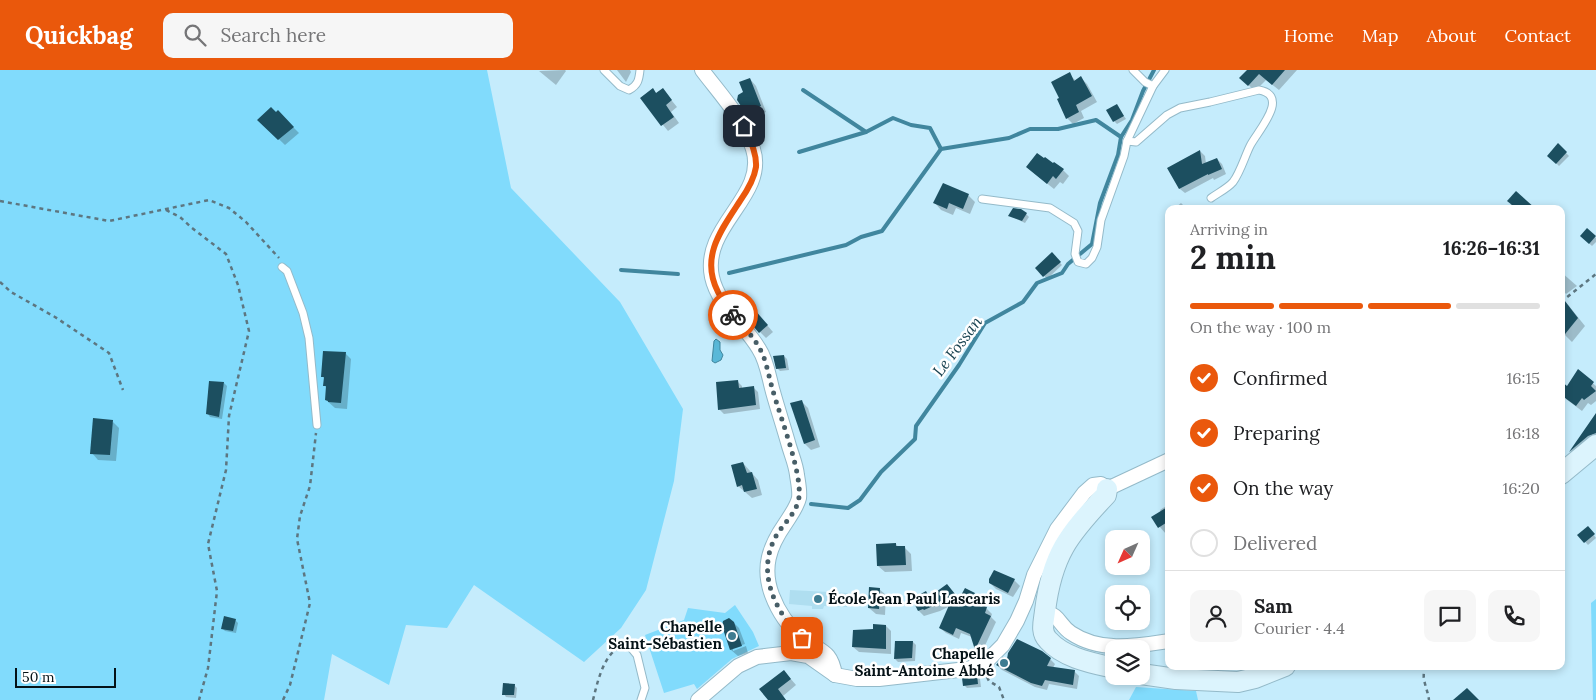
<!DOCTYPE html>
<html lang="en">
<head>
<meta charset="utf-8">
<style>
	:root { --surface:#fff; --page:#f6f6f6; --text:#202124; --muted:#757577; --line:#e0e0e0; --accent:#ea580c }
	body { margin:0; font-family:Lora,serif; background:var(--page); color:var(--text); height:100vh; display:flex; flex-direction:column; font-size:19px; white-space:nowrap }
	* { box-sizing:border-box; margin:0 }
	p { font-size:16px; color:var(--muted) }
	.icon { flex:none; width:28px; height:28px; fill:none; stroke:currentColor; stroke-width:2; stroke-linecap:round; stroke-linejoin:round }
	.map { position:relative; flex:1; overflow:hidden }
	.details { position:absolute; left:1165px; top:135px; width:400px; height:465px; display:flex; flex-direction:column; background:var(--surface); border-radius:10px; box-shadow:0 2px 8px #0003 }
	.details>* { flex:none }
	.needle { width:32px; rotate:225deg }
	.fabs { position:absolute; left:1105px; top:460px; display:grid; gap:10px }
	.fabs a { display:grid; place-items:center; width:45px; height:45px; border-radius:10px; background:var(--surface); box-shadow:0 2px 8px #0003; font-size:25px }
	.scale { position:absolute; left:15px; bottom:12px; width:101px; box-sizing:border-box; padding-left:5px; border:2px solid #051217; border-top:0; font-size:14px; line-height:18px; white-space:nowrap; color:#051217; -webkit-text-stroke:4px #fff; paint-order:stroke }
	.pin { position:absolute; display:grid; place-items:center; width:42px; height:42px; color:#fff; margin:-21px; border-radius:10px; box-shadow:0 2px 8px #0006 }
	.courier { position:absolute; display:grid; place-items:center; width:50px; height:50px; margin:-25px; border:4px solid #ea580c; border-radius:50%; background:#fff; color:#222; box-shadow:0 1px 6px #0007 }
	.overview em { font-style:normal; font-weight:800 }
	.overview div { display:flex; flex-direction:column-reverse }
	.overview { display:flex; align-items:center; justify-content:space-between; height:85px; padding:0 25px }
	h1 { font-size:32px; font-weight:800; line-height:38px }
	.bar { display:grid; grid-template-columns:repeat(4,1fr); gap:8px 5px; align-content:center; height:60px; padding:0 25px }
	.bar i { height:6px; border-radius:4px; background:var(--line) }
	.bar .selected { background:var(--accent) }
	.bar p { grid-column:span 4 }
	.line { display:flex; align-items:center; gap:12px; padding:0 25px; border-top:1px solid var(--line) }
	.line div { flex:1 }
	.round { display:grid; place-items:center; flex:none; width:52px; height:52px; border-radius:10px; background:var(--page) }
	ol { padding:0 25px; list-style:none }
	li { display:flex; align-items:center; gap:15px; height:55px }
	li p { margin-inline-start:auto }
	li .icon { padding:5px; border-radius:50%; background:var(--accent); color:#fff; stroke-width:4 }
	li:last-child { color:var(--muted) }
	li i { width:28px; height:28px; border:2px solid var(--line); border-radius:50% }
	header { display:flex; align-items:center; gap:30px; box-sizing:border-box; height:70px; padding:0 25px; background:var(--accent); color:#fff }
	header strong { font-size:24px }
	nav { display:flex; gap:28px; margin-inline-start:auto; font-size:18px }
	.search { width:350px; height:45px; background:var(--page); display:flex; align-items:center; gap:12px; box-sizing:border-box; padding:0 18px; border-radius:10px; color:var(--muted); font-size:19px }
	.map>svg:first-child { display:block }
</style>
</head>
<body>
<header>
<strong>Quickbag</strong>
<div class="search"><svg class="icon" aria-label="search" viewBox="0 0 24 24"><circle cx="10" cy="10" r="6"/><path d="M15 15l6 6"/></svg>Search here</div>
<nav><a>Home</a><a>Map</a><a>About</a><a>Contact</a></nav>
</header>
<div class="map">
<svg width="1596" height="630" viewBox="0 0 1596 630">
	<rect width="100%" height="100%" fill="#c5ecfc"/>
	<!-- built -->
	<polygon fill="#afdef0" points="790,520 848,523 847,537 824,536 823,539 812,539 812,536 789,534"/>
	<!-- green -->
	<g fill="#81dbfc">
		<polygon points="0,0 487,0 511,118 620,232 683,339 674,411 646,520 621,558 584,592 474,515 447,558 406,555 389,615 332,584 324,630 0,630"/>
		<polygon points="1596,529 1596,630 1593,630 1591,533"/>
		<polygon points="735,535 753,562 759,576 732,589 697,619 694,614 664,623 645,565 684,550 688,538 725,543"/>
		<polygon points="1136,617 1196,621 1198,630 1129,630"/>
	</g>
	<!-- water -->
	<polygon fill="#59b8d8" stroke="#40869e" points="716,269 720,272 720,280 723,285 721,290 715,293 712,291 714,271"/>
	<!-- shadow -->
	<g fill="#0003">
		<polygon points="565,0 566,1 556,15 539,1"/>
		<polygon points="617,0 630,0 631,2 626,12"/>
		<polygon points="1249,0 1297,0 1279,20 1266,10 1255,21 1241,8"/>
		<polygon points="1069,4 1076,11 1081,8 1087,14 1097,32 1081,41 1084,48 1073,54 1067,48"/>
		<polygon points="750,9 756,16 766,42 752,48 746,41 744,23"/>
		<polygon points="652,19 657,24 668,26 677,37 671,42 679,53 668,61 641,28"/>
		<polygon points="1119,39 1126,49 1117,54 1114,51"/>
		<polygon points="278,42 299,63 285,75 259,50"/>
		<polygon points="1558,75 1569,86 1559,96 1549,86"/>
		<polygon points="1200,81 1205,86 1206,94 1217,89 1222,94 1226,104 1214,110 1213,108 1185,123 1180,119 1169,98"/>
		<polygon points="1063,100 1069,106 1063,114 1060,112 1054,119 1034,103"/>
		<polygon points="943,114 969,126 975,132 970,144 956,138 953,145 941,140 935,133"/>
		<polygon points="1181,133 1187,139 1174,139"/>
		<polygon points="1512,133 1534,139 1507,139"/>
		<polygon points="1026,144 1029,147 1025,153 1010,146"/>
		<polygon points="1587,160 1596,168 1596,172 1592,176 1581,166"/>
		<polygon points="1052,184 1062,195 1047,209 1037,198"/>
		<polygon points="1561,202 1577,216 1566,224 1561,218"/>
		<polygon points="1561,226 1585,256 1572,272 1565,265 1561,269"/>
		<polygon points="760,247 773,262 766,268 760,262"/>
		<polygon points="345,283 351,289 347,339 335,338 326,330 327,318 324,315 325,309 322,306"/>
		<polygon points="784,286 787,289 789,300 780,301 777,298"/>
		<polygon points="1578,301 1596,316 1596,331 1591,335 1588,333 1582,341 1566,329 1568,318"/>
		<polygon points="737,311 742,316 742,319 753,317 758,322 760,339 724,344 719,339"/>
		<polygon points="224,313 227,316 222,349 210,347 208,344"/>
		<polygon points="802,332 808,338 820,377 811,380 805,374"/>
		<polygon points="113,352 119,358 116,391 98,390 92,383"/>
		<polygon points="1591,353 1596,356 1596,366 1572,384 1570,382"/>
		<polygon points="743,393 758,410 762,425 752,428 738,416"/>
		<polygon points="1169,434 1169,463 1166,464 1152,448 1161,442 1160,440"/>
		<polygon points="1588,457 1596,468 1588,475 1579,465"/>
		<polygon points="896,474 899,478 904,477 911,484 912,501 885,502 878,496"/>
		<polygon points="1014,510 1020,516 1013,527 996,519 990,513"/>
		<polygon points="947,515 960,530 975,524 980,529 977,534 986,538 992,544 991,547 996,552 981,584 976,579 972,567 961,563 959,569 946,563 940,558 950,536 940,541 924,546 919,541 913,530 926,523 931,528"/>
		<polygon points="879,519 886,525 885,545 876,544 869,538"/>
		<polygon points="235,550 238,553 236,563 225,561 222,558"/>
		<polygon points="732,551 739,558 745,574 733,578 733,581 746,576 748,583 738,586 731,580 723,556"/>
		<polygon points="886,556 891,561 891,584 859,582 853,577 874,560"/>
		<polygon points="913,572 916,575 915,591 898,592 895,589"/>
		<polygon points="1050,589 1055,594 1053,598 1074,601 1079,606 1077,619 1049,614 1047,620 1035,617 1002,600 997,595 1008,591"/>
		<polygon points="784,601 796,615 783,626 786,630 769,630"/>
		<polygon points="977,606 980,609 981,617 967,618 964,615"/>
		<polygon points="514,615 517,618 516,628 506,627 504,624"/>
	</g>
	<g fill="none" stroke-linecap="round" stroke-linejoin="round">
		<!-- stream -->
		<g stroke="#40869e" stroke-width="4">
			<polyline points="803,20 866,62"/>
			<polyline points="799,82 866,62 893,48 911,55 930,58 941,79"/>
			<polyline points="621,200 678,204"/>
			<polyline points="729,203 846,175 861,167 882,161 941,79 1009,68 1030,59 1058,59 1096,50 1121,67"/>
			<polyline points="811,434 848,438 860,430 881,402 915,369 916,356 959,295 985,253 1023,232 1037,213 1062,203 1068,194 1092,174 1100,133 1118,85 1121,67 1132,50 1143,21 1154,0"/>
		</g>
	</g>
	<!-- building -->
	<g fill="#1c4f60">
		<polygon points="1247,0 1285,0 1272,15 1259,4 1248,16 1239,8"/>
		<polygon points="1070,2 1074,11 1081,6 1092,26 1076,35 1079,42 1066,49 1057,29 1059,28 1051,12"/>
		<polygon points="750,8 761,36 745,42 737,30 738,25 743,22 739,12"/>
		<polygon points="653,18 656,23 663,18 672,30 666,35 674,47 661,56 640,28"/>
		<polygon points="1117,34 1124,46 1113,52 1106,40"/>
		<polygon points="271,37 276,42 278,40 294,57 278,70 257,50"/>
		<polygon points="1558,73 1567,82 1556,94 1547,86"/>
		<polygon points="1200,80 1202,94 1217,88 1222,99 1208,105 1208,104 1179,119 1167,98"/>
		<polygon points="1037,83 1044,88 1045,87 1053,93 1054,92 1064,99 1056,109 1053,106 1047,114 1026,97"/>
		<polygon points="943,113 969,124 963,139 949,133 947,139 933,133"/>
		<polygon points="1516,121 1536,139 1517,139 1507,131"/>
		<polygon points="1013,138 1021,139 1027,143 1022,151 1008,146"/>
		<polygon points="1587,158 1596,166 1589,174 1580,166"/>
		<polygon points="1052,182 1061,192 1043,207 1035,198"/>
		<polygon points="1561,226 1578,248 1561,269"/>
		<polygon points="754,239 768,255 759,263 748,250 748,245"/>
		<polygon points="323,281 346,282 341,333 328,332 328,331 325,330 326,316 323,316 324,307 321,307"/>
		<polygon points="784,285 786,298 776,299 773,286"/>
		<polygon points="1578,299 1594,312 1591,316 1596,321 1584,330 1582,328 1576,336 1561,325 1561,311 1567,316"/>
		<polygon points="738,310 739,318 754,316 756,335 718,340 716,312"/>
		<polygon points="209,311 224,312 219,347 206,344"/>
		<polygon points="802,330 815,370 804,374 790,333"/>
		<polygon points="1596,343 1596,363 1588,366 1569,382"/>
		<polygon points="93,348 113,350 110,385 90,384"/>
		<polygon points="743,392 747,403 752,402 757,419 744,422 742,415 737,417 731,395"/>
		<polygon points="1169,436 1169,451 1158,458 1151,447"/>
		<polygon points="1588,456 1595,464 1584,473 1577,465"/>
		<polygon points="896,473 896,476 905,476 906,495 877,496 876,474"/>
		<polygon points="994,500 1015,509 1008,523 989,513 989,509"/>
		<polygon points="947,514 959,529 965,518 975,523 971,530 987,537 985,543 991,546 975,580 970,564 956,558 953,565 939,558 953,526 934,537 933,536 924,540 923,539 918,541 912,529 926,521 929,527"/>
		<polygon points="869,517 880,518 879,539 868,538"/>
		<polygon points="224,546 236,549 233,561 221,559"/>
		<polygon points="729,548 734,552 742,576 730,580 722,556 723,551"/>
		<polygon points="873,554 886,555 886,579 852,577 853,560 873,559"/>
		<polygon points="1017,569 1042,581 1051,588 1047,596 1075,600 1073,615 1045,610 1042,616 1031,613 996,595 1003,587 1007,589 1008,583"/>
		<polygon points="895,571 913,571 912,588 894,589"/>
		<polygon points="784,600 791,609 778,619 786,630 768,630 759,619"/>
		<polygon points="977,605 978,614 963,616 962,608"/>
		<polygon points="503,613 515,614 514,625 502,625"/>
		<polygon points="1467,618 1479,630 1453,630"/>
	</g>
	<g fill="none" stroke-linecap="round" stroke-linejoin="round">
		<!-- lane casing -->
		<g stroke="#94bac9" stroke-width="9">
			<g id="lane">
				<path d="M604 0 620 16 629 20C638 15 639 10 640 0"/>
				<polyline points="1133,0 1145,12 1153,16"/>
				<path d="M1127 71 1136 72 1167 45 1180 38 1210 32 1259 20C1291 26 1257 62 1250 76 1245 86 1240 103 1233 112 1228 118 1218 123 1211 128"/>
				<polyline points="982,129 1050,138 1074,153 1078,161 1075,184 1078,192 1086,194 1092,188 1097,177 1101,150 1124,86 1127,71 1153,16 1165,0"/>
				<polyline points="282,197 287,201 303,243 309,268 317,355"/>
				<polyline points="632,579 637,585 645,618 641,630"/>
			</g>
		</g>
		<!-- street casing -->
		<g stroke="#94bac9" stroke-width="16">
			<g id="street">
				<path d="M702 0C720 24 744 49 753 79 768 126 701 156 712 207 718 235 745 255 759 279 767 291 769 308 773 322 778 340 784 358 789 376 792 386 796 395 797 405 798 412 800 421 799 428 797 437 790 446 785 454 769 477 762 498 772 525 778 541 789 557 802 568 820 582 831 579 835 605"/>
				<path d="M1045 542C1060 545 1059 555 1071 563 1101 583 1136 576 1169 571"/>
				<polyline points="698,630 738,596 757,587 791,583 808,586 835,605 857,609 879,609 967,599 984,594 1003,575 1017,551 1026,531 1034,505 1057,459 1084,423 1093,415 1101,414 1107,419 1169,390"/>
			</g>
		</g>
		<!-- secondary casing -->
		<g stroke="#94bac9" stroke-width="22">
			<g id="secondary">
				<polyline points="1561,404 1596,375"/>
				<path d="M1107 419 1106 425C1068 465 1052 485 1045 541 1044 551 1040 562 1048 570 1064 588 1092 593 1114 598"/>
				<polyline points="1141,604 1176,609 1238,612 1255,608 1285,596"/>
			</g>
		</g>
		<!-- path -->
		<g stroke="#5d7680" stroke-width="2.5" stroke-dasharray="4 4" stroke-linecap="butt">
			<polyline points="0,131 109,151 209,130 229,138 246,152 279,188"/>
			<polyline points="166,140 180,147 192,158 226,184 238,215 249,261 229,346 226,400 208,474 217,521 208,598 199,630"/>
			<polyline points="0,212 11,222 55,247 109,283 123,320"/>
			<polyline points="1561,232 1596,204"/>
			<path d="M1423 596C1425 601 1423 604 1424 609 1425 616 1428 622 1429 630"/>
			<polyline points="987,607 989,611 999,617 1004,630"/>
			<polyline points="283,630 290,615 310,533 297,469 300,446 310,416 316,363"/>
			<path d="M593 630C597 614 604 581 622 577"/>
		</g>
		<!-- lane -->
		<use href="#lane" stroke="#fff" stroke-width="7"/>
		<!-- street -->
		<use href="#street" stroke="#fff" stroke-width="14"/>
		<!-- secondary -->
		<use href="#secondary" stroke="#dcf4fd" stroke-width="20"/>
	</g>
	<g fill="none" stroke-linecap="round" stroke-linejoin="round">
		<!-- done -->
		<path stroke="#485e67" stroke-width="5" stroke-dasharray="0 9" d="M733 245C743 256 754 267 761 281 767 293 769 308 773 321 780 346 802 403 799 427 797 444 781 455 774 470 757 505 776 543 802 568"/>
		<!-- route -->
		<path stroke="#ea580c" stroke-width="6" d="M733 245C728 237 722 230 718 222 700 187 721 160 740 131 747 121 754 110 756 97 757 83 749 68 744 56"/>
	</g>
	<!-- markers -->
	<g fill="#3e7c91" stroke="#fff" stroke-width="2">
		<circle cx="818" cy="529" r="5"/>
		<circle cx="732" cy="566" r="5"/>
		<circle cx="1004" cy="593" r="5"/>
	</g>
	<g text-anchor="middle" stroke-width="5" stroke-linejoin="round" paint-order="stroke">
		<!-- poi labels -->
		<g font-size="15" font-weight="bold" fill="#051217" stroke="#fff" text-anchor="end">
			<text x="828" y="534" text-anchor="start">École Jean Paul Lascaris</text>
			<text x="722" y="562">Chapelle<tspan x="722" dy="17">Saint-Sébastien</tspan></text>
			<text x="994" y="589">Chapelle<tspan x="994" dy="17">Saint-Antoine Abbé</tspan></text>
		</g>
		<!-- water labels -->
		<g font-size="16" font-style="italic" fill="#194351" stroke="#fff">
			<text transform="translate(957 276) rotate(-53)" y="6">Le Fossan</text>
		</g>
	</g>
</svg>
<div class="fabs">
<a><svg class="needle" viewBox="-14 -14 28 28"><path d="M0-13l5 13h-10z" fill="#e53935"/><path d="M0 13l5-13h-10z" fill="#757577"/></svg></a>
<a><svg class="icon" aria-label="locate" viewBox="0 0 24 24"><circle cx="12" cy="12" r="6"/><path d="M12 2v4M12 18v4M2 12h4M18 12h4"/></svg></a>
<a><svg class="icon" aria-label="layers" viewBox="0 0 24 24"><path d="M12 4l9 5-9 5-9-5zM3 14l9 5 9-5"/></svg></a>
</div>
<div class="scale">50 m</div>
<div class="pin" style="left:802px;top:568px;background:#ea580c"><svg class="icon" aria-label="bag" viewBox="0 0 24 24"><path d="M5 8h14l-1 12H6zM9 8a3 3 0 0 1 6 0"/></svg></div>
<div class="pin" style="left:744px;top:56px;background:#1f2937"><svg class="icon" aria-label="home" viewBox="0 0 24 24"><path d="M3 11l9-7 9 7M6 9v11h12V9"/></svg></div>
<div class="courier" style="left:733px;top:245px"><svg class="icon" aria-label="bike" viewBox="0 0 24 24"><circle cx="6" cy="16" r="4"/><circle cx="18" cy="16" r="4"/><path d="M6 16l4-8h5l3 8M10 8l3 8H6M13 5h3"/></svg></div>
<section class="details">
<div class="overview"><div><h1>2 min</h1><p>Arriving in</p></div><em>16:26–16:31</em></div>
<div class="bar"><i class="selected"></i><i class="selected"></i><i class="selected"></i><i></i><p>On the way · 100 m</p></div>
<ol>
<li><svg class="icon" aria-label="check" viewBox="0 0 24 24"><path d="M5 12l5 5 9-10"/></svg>Confirmed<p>16:15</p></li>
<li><svg class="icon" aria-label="check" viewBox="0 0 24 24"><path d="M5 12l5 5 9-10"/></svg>Preparing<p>16:18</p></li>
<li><svg class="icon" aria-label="check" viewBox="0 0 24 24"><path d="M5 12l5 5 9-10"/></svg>On the way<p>16:20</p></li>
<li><i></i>Delivered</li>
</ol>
<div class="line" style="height:90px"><a class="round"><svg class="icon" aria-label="person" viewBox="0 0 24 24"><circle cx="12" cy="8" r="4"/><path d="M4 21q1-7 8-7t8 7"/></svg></a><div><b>Sam</b><p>Courier · 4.4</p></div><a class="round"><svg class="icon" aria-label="chat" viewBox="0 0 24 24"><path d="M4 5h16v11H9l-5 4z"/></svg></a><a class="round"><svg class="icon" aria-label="phone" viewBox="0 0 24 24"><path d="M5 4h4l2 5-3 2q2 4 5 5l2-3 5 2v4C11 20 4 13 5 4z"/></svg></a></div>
</section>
</div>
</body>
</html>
